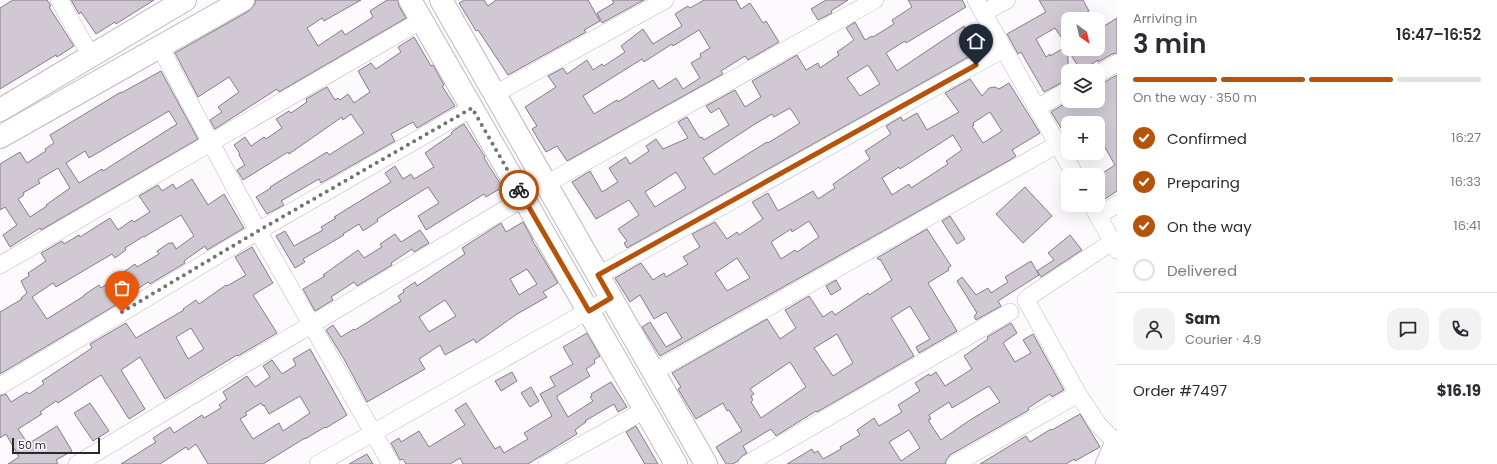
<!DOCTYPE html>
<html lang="en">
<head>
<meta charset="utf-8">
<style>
	:root { --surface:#fff; --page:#f2f2f3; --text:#2b2b33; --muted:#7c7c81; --line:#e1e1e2; --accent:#b45309 }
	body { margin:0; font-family:Poppins,sans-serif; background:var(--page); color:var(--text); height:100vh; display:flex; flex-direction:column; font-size:15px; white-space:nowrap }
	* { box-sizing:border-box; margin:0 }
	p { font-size:13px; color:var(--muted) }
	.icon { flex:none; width:22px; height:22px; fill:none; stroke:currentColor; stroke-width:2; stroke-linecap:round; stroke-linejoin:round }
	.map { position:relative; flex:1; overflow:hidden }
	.details { display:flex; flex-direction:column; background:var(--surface); width:380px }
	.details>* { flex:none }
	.needle { width:26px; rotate:146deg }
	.tools { position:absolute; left:1061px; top:12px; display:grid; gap:8px }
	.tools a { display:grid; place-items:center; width:44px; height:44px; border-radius:8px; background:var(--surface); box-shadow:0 4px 16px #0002; font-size:20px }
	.scale { position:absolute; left:12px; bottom:10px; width:88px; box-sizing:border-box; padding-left:4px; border:2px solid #2c292d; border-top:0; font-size:11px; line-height:14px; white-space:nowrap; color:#2c292d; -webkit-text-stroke:3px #fdfafe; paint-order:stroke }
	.pin { position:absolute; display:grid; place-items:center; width:34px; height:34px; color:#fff; margin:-41px -17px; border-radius:50% 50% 50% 0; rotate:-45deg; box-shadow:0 0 4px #0007 }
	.pin .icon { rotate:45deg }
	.courier { position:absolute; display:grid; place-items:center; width:40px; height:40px; margin:-20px; border:3px solid #b45309; border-radius:50%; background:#fff; color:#222; box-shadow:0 1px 5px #0007 }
	.head em { font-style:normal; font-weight:600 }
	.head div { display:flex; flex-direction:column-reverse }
	.head { display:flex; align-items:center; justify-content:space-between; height:68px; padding:0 16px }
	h1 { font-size:26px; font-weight:600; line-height:30px }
	.bar { display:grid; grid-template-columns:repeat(4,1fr); gap:6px 4px; align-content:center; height:48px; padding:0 16px }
	.bar i { height:5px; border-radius:3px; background:var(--line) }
	.bar .active { background:var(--accent) }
	.bar p { grid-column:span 4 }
	.line { display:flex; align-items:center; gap:10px; padding:0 16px; border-top:1px solid var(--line) }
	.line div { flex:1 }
	.round { display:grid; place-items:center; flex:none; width:42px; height:42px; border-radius:12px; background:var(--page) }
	ol { padding:0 16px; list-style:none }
	li { display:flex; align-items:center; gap:12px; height:44px }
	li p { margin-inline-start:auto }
	li .icon { padding:4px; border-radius:50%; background:var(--accent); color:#fff; stroke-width:4 }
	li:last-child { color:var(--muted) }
	li i { width:22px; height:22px; border:2px solid var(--line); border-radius:50% }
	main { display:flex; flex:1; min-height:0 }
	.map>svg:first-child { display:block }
</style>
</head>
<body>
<main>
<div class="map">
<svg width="1117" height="464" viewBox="0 0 1117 464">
	<rect width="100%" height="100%" fill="#fdfafe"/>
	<!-- building -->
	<g fill="#d0c9d4" stroke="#847d87" fill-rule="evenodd">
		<polygon points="13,0 47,0 51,6 49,7 74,46 57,57 56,55 0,89 0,8"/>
		<polygon points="71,0 154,0 116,24 115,22 96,34 81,12 79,14"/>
		<polygon points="255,0 361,0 324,21 322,18 307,28 318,46 342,30 345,35 373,17 370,11 387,0 398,0 399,6 406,18 279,92 277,89 215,129 210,120 222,112 218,107 239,92 229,77 198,97 175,53 249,11 255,4"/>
		<polygon points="465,0 484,0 488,6 496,0 588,0 600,21 584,30 586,32 508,75 478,30 476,31 459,3"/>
		<polygon points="612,0 644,0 602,23 597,13 614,3"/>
		<path d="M704 0H736L741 9 750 3 763 23 766 21 779 42 748 60 745 56 721 71 723 74 567 161 557 146 546 152 532 129 537 126 525 107 556 87 548 76 563 68 567 74 587 60 593 70 602 64 604 66 625 52 621 46 643 29 653 44 682 26 675 14 688 6 690 8ZM699 30 710 48 700 54 701 57 691 63 700 78 683 89 676 78 659 89 653 80 618 102 617 100 594 114 583 96 642 59 644 62 672 44 673 46Z"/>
		<polygon points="826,0 848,0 831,11 832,13 818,20 811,9"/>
		<path d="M908 0H962L966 7 906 43 905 41 886 53 897 71 964 26 966 31 978 24 990 45 627 248 624 243 627 241 618 229 639 215 629 200 596 219 572 182 590 171 602 192 618 182 609 168 626 157 630 164 649 151 646 146 656 139 663 149 688 138 678 122 687 117 700 138 702 137 704 140 729 125 719 108 711 113 706 106 735 90 745 107 761 97 752 81 797 55 806 70 818 63 820 68 839 55 837 52 854 40 846 28 855 22 865 40 872 36 873 37 894 24 892 20 912 7ZM868 65 880 84 860 96 847 78ZM790 108 800 123 768 143 767 142 714 175 703 158 755 124 772 114 774 117ZM676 172 686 188 655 207 645 192Z"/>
		<path d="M1039 0H1083L1089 11 1074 19H1068V49H1098V30L1117 18V53L1112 54 1098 62V60L1081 71 1068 50V70L1061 74 1065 81 1044 92 1021 52 1018 54 1007 34 1046 12ZM1055 28 1067 46 1050 56V54L1046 57 1036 39Z"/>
		<polygon points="414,37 431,66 433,65 444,85 442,86 455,106 417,128 413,122 391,134 395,141 321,183 319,179 281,201 284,205 267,214 256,197 271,188 270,187 322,155 327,152 329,155 364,133 351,114 343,120 342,117 289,154 288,152 243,180 237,170 245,165 239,155 240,154 234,145 245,137 251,146 264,137 266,139 282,128 276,119 289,111 291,113 307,102 306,99 327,87 335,100 338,98 340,100 348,94 354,103 370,92 358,71 371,63 376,69 401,52 398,47"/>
		<path d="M161 71 198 139 41 230 40 228 10 247 3 235 17 225 5 207 0 210V164L20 152 27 163 46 151 45 149 54 143 50 135 121 92V93ZM169 111 177 124 103 171 102 169 79 183 66 163 85 151 89 158ZM58 168 70 188 46 205 47 206 30 217 18 199 24 195 23 193 40 183 38 180Z"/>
		<polygon points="1117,75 1117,191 1102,201 1098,195 1098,176 1115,165 1098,135 1098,123 1068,123 1068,139 1051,112 1069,101 1098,101 1098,84 1103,83"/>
		<path d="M970 79 982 96 989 88 995 87 999 89 1009 83 1040 133 1012 150 1016 156 1010 160 660 356 642 327 650 322 666 347 682 338 666 312 654 319 640 295 630 302 615 278 641 263 653 280 664 273 666 277 688 264 683 257 700 247 692 234 715 222 727 239 737 232 739 235 763 219 752 202 768 193 778 211 813 191 818 199 835 188 833 184 870 159 865 151 891 134 886 126 901 117 903 121 917 113 927 130 959 112 945 93ZM990 112 1002 131 983 143 972 126 974 125 973 123ZM953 135 962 150 946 161 948 164 911 188 909 184 892 195 882 178 899 167 900 169ZM809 221 819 237 797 252 795 250 781 259 771 242 791 229 792 232ZM737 258 750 278 727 291 715 273Z"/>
		<polygon points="464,124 485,157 484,158 501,185 501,188 486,197 484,194 426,230 418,216 439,203 428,187 377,219 378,221 363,231 359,224 343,234 344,235 303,259 305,262 295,268 276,236 285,231 294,246 323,230 321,227 336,218 334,217 391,182 385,173 395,166 403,179 411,174 414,179 434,167 425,153 452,134 451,133 454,130"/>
		<path d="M192 179 208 205 224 194 244 228 207 250 205 246 184 261 185 263 150 284 148 282 130 294 131 296 0 374V312L22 299 21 298 27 293 21 281 29 276 28 273 46 261 41 253 62 241 64 244 79 235 80 237 110 218 118 230 132 220 134 222 150 212 139 196 158 185 162 191 173 184 176 189ZM181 215 194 236 176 249 173 243H169L157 251 159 254 137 267 135 264 101 288 99 285 84 295V296L47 319 32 297 53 283 56 287 112 254 115 258 126 250 125 248 144 236V237Z"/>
		<polygon points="1025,187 1052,216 1023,243 996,214"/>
		<polygon points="950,216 965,239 957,244 942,221"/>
		<path d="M523 222 533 240H532L558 283 543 292 547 297 517 314 476 343 474 339 445 355 440 345 419 359 425 369 367 402 344 359 326 330 333 325 341 337 354 329 355 330 401 301 398 296 404 292 403 290 415 282 417 286 465 254 462 248 501 223 506 232ZM527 269 537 284 519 295 510 279ZM445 300 456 316 429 332 419 317Z"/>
		<path d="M927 229 951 266 948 268 949 270 928 283 957 331 919 353 916 347 930 339 910 306 891 318 914 356 817 412 816 411 776 436 771 429 743 446 747 453 742 456 738 461 733 464H726L716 447 742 431 729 410 727 411 723 403 696 419 678 389 681 387 672 373 767 319 780 339 796 328 785 310 809 296 823 317 832 311 835 315 868 293 869 295 892 280 880 259 879 260 877 258ZM837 334 853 363 833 376 814 348ZM790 362 806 387 761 418 751 402 753 400 751 396 754 394 750 389Z"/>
		<polygon points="420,230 429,243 414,252 412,249 391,263 392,265 357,286 354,282 331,297 333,300 315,311 303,289 325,276 323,275 358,250 364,258 382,247 380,244 395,234 401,242"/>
		<polygon points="1070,235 1082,250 1041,277 1037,271 1054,260 1048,253"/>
		<path d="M252 247 273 283 253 295 277 333 238 356 237 355 165 399 140 357 121 370 145 409 129 419 101 375 58 403 56 401 40 412 42 414 18 429 28 444 57 426 72 451 56 460 58 464H8L19 457 6 434 0 438V396L6 394 11 402 27 392 29 394 44 384 42 381 92 348 90 344 126 323 136 338 184 310 183 309 196 300 199 304 226 285 227 286 246 275 235 257ZM191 328 204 349 188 359 176 337Z"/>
		<polygon points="1031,261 1039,275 998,301 1001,306 976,320 974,316 977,313 957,281 962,277 976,295 988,288 991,293 1008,282 1005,277"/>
		<polygon points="836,280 841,289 831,295 826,286"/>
		<path d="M1011 323 1017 333 1003 343 1015 362 1031 353 1023 340 1033 334 1064 390 1052 397 1050 394 1028 408 1029 410 950 455 947 459 945 464H787L812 449 814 453 818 451 823 459 841 449 840 447 860 435 857 430 874 418 879 426 902 412 898 405 920 391 915 383 929 374 930 376 936 372 945 386 972 369 964 356 988 339 987 337ZM989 386 1000 402 970 420 941 440 928 420 931 419 929 415 949 402 952 408ZM909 430 920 448 901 461 889 442Z"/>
		<polygon points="587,333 600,356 594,360 595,363 586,369 590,376 557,396 557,398 568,417 593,401 590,397 592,396 591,394 611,382 627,407 618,412 614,404 585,421 586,422 575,430 577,434 528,464 463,464 460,458 450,464 406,464 403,459 400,460 391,443 399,438 401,442 419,431 429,447 465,425 455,410 466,403 495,449 500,446 504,453 528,439 524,433 552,416 540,394 555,386 550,377 573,364 563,347"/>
		<path d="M310 349 347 415 326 428 325 427 305 439V438L263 464H208L196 444 188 450 186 447 160 464H121L156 442 153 438 170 427 174 433 202 415 204 418 221 408 219 405 227 399 223 392 247 376 255 387 270 377 263 366 272 360 282 374 296 365 293 359ZM300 396 310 413 283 431 279 423 253 439 240 419 247 415 245 413 261 403 263 406 264 405 269 414Z"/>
		<polygon points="512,372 517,381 501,391 495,381"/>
		<polygon points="531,387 539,401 530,407 521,393"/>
		<polygon points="90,403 109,431 93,441 74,413"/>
		<polygon points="1080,414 1100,447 1075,461 1074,459 1066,464 980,464 1026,436 1030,442 1051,429 1052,430"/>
		<polygon points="636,426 658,464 645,464 626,432"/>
		<polygon points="367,454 373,464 349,464"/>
	</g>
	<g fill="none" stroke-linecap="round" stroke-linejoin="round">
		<!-- minor casing -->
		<g stroke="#c0b8c3" stroke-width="18">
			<g id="minor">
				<polyline points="59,0 91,56"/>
				<polyline points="976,0 1075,175"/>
				<polyline points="983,13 1007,0"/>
				<polyline points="160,47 258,231 391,464"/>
				<polyline points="1098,74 1117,63"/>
				<polyline points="495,94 665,0"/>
				<polyline points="1037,108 1068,90"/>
				<polyline points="546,184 875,0"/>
				<polyline points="1092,205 1117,250"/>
				<polyline points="1098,216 1117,204"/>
				<polyline points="1112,242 1030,296 1026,300 1078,394 1098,424 1116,443"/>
				<polyline points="0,265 422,20"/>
				<polyline points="599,275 1003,49"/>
				<polyline points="653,372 1058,144"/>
				<polyline points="0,386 258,231 472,108"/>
				<polyline points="77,464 524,198"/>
				<polyline points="318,464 611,298"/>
				<polyline points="547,464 645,410"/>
				<polyline points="747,464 1010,312"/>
				<polyline points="955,464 1078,394"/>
			</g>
		</g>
		<!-- major casing -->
		<g stroke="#c0b8c3" stroke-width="24">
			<g id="major">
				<polyline points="410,0 676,464"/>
				<polyline points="441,0 706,464"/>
				<polyline points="0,110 185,0"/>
				<polyline points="0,137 243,0"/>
				<polyline points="1107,464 1117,441"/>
			</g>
		</g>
		<!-- minor -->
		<use href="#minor" stroke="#fff" stroke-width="17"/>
		<!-- major -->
		<use href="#major" stroke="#fff" stroke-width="22"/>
	</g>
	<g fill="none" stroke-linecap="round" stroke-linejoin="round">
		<!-- done -->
		<polyline stroke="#757276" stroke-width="4" stroke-dasharray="0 7.2" points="122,312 258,231 472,108 519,190"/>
		<!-- route -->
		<polyline stroke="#b45309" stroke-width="5" points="519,190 589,311 611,298 598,275 976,65"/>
	</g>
</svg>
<div class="tools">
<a><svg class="needle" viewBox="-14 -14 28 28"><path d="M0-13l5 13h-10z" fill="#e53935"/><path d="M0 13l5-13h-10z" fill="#7c7c81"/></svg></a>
<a><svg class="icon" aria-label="layers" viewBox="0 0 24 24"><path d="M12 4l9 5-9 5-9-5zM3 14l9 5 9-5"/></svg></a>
<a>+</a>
<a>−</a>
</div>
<div class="scale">50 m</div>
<div class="pin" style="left:122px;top:312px;background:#ea580c"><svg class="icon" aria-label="bag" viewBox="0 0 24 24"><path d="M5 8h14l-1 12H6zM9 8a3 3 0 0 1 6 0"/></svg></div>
<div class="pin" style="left:976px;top:65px;background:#1f2937"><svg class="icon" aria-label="home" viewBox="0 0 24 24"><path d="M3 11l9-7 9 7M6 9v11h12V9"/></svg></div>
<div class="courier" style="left:519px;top:190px"><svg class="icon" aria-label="bike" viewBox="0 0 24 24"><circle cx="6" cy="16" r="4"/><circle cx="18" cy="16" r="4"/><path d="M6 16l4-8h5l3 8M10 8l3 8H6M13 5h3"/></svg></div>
</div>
<section class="details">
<div class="head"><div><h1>3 min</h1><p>Arriving in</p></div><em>16:47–16:52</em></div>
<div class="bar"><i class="active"></i><i class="active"></i><i class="active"></i><i></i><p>On the way · 350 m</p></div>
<ol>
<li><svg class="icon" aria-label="check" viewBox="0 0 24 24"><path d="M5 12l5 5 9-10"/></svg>Confirmed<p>16:27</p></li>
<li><svg class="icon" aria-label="check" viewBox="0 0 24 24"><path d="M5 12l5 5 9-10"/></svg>Preparing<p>16:33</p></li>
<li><svg class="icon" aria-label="check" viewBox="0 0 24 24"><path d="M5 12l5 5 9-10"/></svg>On the way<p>16:41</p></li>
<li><i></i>Delivered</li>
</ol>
<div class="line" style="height:72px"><a class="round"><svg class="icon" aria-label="person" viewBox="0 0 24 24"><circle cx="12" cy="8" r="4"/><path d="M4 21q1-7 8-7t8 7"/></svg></a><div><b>Sam</b><p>Courier · 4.9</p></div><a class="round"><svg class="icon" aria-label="chat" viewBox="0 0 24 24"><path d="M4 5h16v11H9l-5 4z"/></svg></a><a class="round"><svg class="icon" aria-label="phone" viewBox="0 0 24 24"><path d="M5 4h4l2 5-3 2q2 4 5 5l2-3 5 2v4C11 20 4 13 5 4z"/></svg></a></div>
<div class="line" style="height:52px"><div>Order #7497</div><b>$16.19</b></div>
</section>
</main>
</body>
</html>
